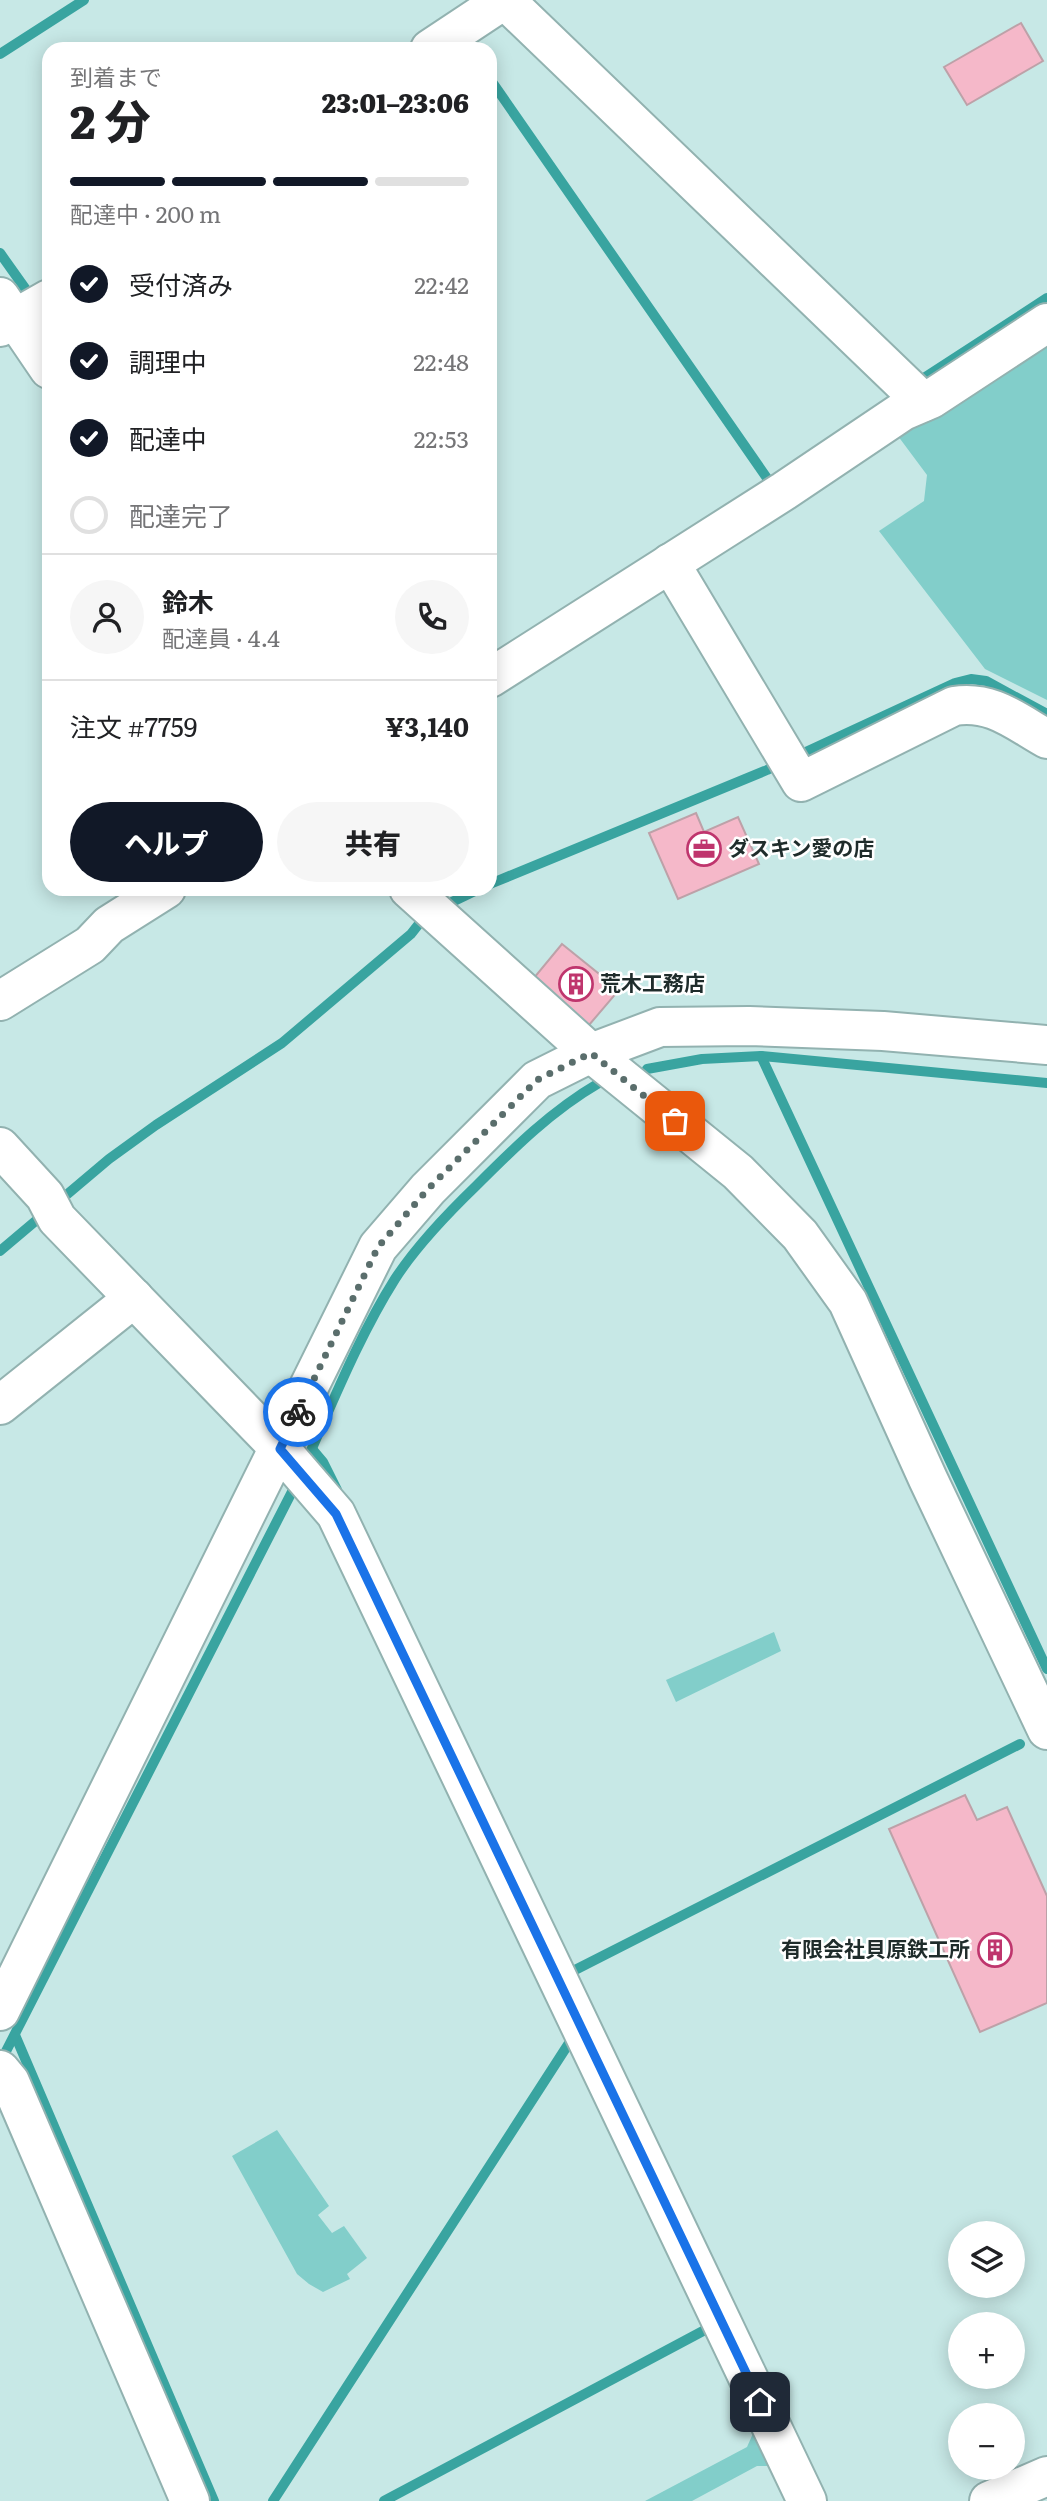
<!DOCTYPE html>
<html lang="ja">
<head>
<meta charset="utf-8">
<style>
	:root { --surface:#fff; --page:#f6f6f6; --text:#202124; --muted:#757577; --line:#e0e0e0; --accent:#111827 }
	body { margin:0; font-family:Literata,"Noto Sans JP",serif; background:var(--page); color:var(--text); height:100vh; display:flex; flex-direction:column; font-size:26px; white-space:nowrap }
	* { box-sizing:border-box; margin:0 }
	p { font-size:23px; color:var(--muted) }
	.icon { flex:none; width:38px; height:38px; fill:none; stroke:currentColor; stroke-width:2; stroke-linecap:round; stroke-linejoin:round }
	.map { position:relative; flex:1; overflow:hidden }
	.sheet { position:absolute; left:42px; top:42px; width:455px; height:854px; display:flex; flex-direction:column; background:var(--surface); border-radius:21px; box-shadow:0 4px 18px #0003 }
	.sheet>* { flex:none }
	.fabs { position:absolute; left:948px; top:2221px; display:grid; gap:14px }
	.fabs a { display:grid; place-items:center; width:77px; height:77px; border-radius:50%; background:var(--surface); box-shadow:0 4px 18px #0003; font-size:35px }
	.pin { position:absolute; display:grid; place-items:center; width:60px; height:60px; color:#fff; margin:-30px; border-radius:14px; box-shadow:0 4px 10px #0006 }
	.courier { position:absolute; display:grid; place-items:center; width:70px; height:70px; margin:-35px; border:5px solid #1a73e8; border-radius:50%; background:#fff; color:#222; box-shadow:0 2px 9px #0007 }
	.overview em { font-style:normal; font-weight:800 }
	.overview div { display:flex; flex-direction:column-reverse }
	.overview { display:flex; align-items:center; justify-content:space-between; height:119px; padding:0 28px }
	h1 { font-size:46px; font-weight:800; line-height:52px }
	.bar { display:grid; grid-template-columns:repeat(4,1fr); gap:10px 7px; align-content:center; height:84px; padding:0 28px }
	.bar i { height:9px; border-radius:5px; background:var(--line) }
	.bar .current { background:var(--accent) }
	.bar p { grid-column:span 4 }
	.line { display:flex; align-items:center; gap:18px; padding:0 28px; border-top:2px solid var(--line) }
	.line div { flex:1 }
	.round { display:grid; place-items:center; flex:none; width:74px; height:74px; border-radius:37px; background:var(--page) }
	ol { padding:0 28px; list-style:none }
	li { display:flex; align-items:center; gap:21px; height:77px }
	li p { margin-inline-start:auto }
	li .icon { padding:7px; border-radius:50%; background:var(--accent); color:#fff; stroke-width:4 }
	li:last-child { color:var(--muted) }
	li i { width:38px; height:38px; border:4px solid var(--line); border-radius:50% }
	.cta { display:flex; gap:14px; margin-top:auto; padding:14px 28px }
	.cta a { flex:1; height:80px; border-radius:42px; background:var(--accent); color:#fff; font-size:28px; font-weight:800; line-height:80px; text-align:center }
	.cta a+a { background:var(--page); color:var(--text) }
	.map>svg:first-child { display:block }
</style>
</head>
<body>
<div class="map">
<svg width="1047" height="2501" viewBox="0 0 1047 2501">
	<rect width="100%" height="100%" fill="#c7e8e6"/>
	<!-- green -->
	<g fill="#82ceca">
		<polygon points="1047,347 1047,700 985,669 879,531 924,501 927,475 895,432 914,424 935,419"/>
		<polygon points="774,1632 781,1651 676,1702 666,1680"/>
		<polygon points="277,2130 329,2206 318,2215 332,2233 344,2226 367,2258 347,2274 350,2279 323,2292 309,2284 297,2274 232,2156"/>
		<polygon points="755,2429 770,2466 757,2466 692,2501 645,2501 747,2447"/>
	</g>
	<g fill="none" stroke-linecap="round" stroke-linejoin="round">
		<!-- stream -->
		<g stroke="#39a4a0" stroke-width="10">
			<polyline points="0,54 84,0"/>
			<polyline points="490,79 769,481"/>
			<polyline points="0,253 49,322"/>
			<polyline points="924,378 1047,298"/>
			<polyline points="490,884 767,770 955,683 971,679 986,681 1047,714"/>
			<polyline points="452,902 479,889"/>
			<polyline points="761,1056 1047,1669"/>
			<polyline points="647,1069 702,1059 761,1056 1047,1083"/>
			<polyline points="0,1251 109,1159 156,1125 282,1043 411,934 422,920"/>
			<polyline points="312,1449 323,1462 337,1490"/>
			<path d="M310 1453C336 1394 361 1333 395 1279 417 1245 447 1214 476 1186 514 1148 551 1111 599 1083"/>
			<polyline points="573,1971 1020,1744"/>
			<polyline points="15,2035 214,2501"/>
			<polyline points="0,2063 298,1480"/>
			<polyline points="273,2501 571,2040"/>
			<polyline points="384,2501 703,2331"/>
		</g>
	</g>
	<!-- building -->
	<g fill="#f5b8c9" stroke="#bda1a8" stroke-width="2">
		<polygon points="1021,23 1043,61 967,105 944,67"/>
		<polygon points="696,813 704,832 738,817 759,864 678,899 649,833"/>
		<polygon points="562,944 619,990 589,1025 533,979"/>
		<polygon points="965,1795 977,1820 1007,1807 1047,1896 1047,2003 980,2032 889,1829"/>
	</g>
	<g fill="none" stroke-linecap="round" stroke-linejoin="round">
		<!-- minor casing -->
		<g stroke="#92b2b0" stroke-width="42">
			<g id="minor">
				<polyline points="505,0 923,402"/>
				<polyline points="430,49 504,0"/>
				<polyline points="0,297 49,369"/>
				<polyline points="0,327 49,299"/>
				<path d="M670 563 801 782 954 706C992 700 1015 721 1047 739"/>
				<polyline points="490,678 784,491 903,411 931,399 1047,323"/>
				<polyline points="409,889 591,1053 738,1172 800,1235 848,1302 928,1479 1047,1730"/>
				<polyline points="0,1001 90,945 109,925 166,889"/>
				<polyline points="0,1147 45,1196 57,1219 280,1449 336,1514 807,2501"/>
				<polyline points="0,1405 134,1298"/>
				<polyline points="0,2011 378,1247 428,1189 537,1080 591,1053 660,1027 749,1026 883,1031 1047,1045"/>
				<polyline points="0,2070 10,2082 190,2501"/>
				<polyline points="989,2501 1047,2476"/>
			</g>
		</g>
		<!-- minor -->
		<use href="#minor" stroke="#fff" stroke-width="38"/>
	</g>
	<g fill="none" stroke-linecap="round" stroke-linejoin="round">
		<!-- done -->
		<polyline stroke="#5a6e6c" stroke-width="7" stroke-dasharray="0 12.6" points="298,1412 378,1247 428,1189 537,1080 591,1053 675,1121"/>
		<!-- route -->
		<polyline stroke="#1a73e8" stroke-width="9" points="298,1412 280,1449 336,1514 760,2402"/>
	</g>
	<!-- icons -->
	<defs>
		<g id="office-ring" transform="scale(1.75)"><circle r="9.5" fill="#fff" stroke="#bf356d" stroke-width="1.5"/><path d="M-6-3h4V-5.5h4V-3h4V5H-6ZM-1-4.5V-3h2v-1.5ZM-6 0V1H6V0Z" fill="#bf356d"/></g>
		<g id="building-ring" transform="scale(1.75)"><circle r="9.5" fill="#fff" stroke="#bf356d" stroke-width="1.5"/><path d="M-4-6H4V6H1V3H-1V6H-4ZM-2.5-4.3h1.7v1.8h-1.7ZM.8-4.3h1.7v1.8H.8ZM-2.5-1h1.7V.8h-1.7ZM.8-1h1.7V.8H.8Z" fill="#bf356d"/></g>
	</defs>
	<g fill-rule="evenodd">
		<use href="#office-ring" x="704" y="849"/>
		<use href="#building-ring" x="576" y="984"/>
		<use href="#building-ring" x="995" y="1950"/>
	</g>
	<g text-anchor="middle" stroke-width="5" stroke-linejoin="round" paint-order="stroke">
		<!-- poi labels -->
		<g font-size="21" font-weight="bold" fill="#1f2c2b" stroke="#fff" text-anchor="start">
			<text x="728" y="856">ダスキン愛の店</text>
			<text x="600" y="991">荒木工務店</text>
			<text x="970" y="1957" text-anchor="end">有限会社貝原鉄工所</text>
		</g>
	</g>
</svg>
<div class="fabs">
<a><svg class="icon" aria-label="layers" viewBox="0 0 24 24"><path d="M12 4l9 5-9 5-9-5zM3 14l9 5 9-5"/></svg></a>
<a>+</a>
<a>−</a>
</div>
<div class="pin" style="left:675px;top:1121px;background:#ea580c"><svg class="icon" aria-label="bag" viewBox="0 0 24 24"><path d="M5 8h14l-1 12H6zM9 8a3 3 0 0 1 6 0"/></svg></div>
<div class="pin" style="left:760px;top:2402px;background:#1f2937"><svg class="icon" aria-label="home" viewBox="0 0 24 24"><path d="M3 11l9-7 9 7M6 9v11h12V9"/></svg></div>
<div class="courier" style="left:298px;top:1412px"><svg class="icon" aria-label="bike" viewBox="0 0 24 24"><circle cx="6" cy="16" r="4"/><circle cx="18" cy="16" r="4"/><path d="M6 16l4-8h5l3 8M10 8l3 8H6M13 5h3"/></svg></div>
<section class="sheet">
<div class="overview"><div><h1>2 分</h1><p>到着まで</p></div><em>23:01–23:06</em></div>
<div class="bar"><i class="current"></i><i class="current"></i><i class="current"></i><i></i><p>配達中 · 200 m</p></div>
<ol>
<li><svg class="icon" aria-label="check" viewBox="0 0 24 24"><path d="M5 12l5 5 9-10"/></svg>受付済み<p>22:42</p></li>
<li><svg class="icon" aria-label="check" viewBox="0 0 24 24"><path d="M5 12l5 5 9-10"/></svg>調理中<p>22:48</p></li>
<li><svg class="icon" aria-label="check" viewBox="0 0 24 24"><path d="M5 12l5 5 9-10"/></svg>配達中<p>22:53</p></li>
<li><i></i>配達完了</li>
</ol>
<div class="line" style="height:126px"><a class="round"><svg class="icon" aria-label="person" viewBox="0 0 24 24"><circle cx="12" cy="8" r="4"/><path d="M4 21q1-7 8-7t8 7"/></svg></a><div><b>鈴木</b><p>配達員 · 4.4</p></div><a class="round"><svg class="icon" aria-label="phone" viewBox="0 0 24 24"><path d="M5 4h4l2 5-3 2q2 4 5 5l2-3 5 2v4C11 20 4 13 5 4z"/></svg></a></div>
<div class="line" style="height:91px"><div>注文 #7759</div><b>¥3,140</b></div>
<div class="cta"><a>ヘルプ</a><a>共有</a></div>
</section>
</div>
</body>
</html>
